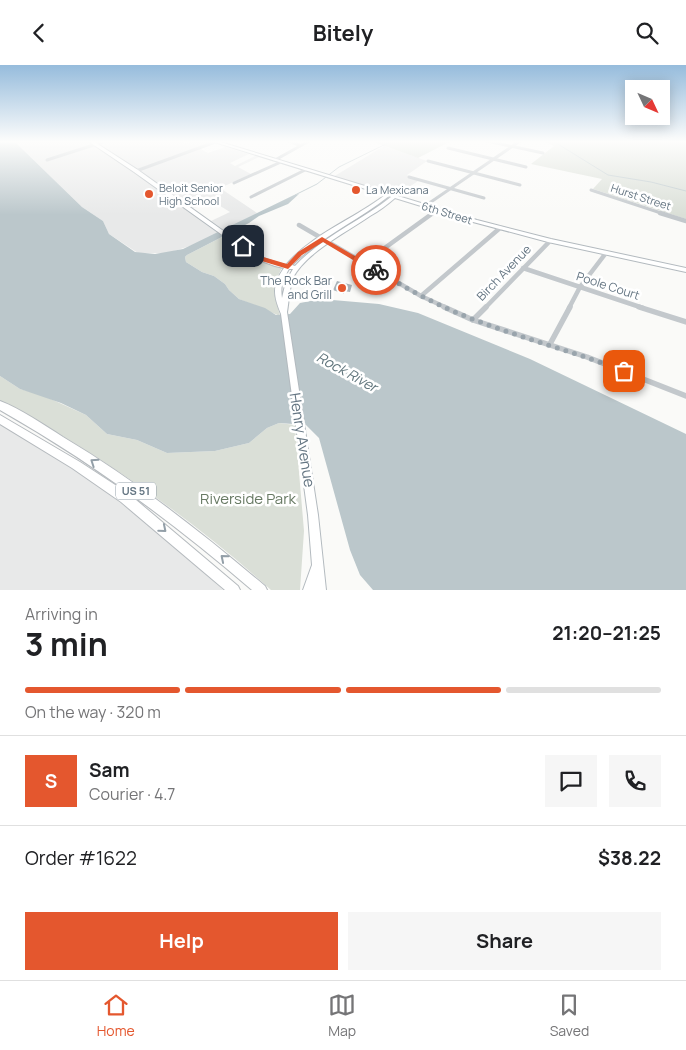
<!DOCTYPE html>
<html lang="en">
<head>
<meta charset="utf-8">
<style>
	:root { --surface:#fff; --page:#f6f6f6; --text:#202124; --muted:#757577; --line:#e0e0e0; --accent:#e4572e }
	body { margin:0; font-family:Manrope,sans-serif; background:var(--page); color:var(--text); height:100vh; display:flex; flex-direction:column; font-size:19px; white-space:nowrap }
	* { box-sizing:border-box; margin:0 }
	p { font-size:16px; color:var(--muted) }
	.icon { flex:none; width:28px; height:28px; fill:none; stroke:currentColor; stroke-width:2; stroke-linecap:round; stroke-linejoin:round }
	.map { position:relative; height:525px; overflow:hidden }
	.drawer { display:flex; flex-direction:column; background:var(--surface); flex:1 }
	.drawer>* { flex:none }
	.needle { width:32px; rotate:134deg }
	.buttons { position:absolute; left:625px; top:15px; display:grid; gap:10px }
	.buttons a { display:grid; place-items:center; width:45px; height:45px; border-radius:0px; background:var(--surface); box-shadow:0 2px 12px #0003; font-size:25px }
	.pin { position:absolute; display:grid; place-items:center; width:42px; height:42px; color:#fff; margin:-21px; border-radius:10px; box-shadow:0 2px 8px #0006 }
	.courier { position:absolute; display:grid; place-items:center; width:50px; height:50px; margin:-25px; border:4px solid #e4572e; border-radius:50%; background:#fff; color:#222; box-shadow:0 1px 6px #0007 }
	.headline em { font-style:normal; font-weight:700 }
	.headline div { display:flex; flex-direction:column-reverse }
	.headline { display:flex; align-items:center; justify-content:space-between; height:85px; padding:0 25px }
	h1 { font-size:32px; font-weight:700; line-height:38px }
	.bar { display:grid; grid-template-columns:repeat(4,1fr); gap:8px 5px; align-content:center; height:60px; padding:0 25px }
	.bar i { height:6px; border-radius:4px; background:var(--line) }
	.bar .selected { background:var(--accent) }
	.bar p { grid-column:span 4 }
	.line { display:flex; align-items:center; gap:12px; padding:0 25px; border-top:1px solid var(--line) }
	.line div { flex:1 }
	.round { display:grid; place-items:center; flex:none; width:52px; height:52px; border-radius:0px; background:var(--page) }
	.primary-button { display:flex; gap:10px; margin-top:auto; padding:10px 25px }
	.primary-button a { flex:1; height:58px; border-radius:0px; background:var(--accent); color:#fff; font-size:20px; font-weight:700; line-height:58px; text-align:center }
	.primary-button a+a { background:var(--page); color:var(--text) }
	header { display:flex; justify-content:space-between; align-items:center; height:65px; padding:0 25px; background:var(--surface); font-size:22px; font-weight:700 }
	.tab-bar { display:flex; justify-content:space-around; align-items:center; height:70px; border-top:1px solid var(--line); background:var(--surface); font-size:14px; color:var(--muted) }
	.tab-bar a { display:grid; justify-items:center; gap:2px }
	.tab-bar .selected { color:var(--accent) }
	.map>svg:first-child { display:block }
</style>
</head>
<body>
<header><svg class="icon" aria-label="back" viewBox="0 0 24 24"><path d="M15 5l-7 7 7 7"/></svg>Bitely<svg class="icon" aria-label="search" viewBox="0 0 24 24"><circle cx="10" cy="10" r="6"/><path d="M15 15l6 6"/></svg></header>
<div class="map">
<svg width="686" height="525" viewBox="0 0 686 525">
	<rect width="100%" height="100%" fill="#fafaf8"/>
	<!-- built -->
	<g fill="#e8e9e9">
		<polygon points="14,76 86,76 94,81 109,76 181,76 184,78 209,76 210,78 199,83 208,88 225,82 249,89 230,98 235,101 255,91 259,92 238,102 251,109 220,123 257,148 224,165 211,156 230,147 212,136 189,145 220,167 196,179 168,188 138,188 109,169 103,156 82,142"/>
		<polygon points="384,81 427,96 407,110 418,116 409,122 413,123 402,132 333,112"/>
		<polygon points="0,359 73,403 110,430 158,467 223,525 0,525"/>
	</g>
	<!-- green -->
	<g fill="#dadfd7">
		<polygon points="371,76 451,76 418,93"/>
		<polygon points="547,76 686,76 686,154 593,124 602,114 531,99 554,81 546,77"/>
		<path d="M224 171C243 184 260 198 282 203 271 222 275 231 280 251L239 234 229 225 225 219 214 211 202 207 186 197 185 192 187 190Z"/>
		<path d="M0 311 20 324 42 330 86 350 107 369 137 375 167 388 215 386 249 378 267 363 279 358 295 360 304 466 300 525H271C209 469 141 419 69 375 47 362 23 349 0 336Z"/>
	</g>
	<!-- water -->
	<polygon fill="#bbc7cb" points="0,76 14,76 82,142 103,156 109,169 135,187 155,189 183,184 294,130 299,129 288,139 259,151 249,158 187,190 185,192 186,197 202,207 214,211 225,219 229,225 239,234 265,243 276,250 290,249 300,238 321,234 379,239 418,248 530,294 686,369 686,525 373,525 360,510 350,485 319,373 306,360 279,358 267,363 249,378 215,386 167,388 137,375 107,369 86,350 61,338 20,324 0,311"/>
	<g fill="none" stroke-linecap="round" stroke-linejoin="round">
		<!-- stream -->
		<g stroke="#bbc7cb" stroke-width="1">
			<polyline points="553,76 608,110 651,117 686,126"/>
			<polyline points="295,130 317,119 339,102 392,76"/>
		</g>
	</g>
	<!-- building -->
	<polygon fill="#aab3b9" points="337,216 352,220 350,227 344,226 344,229 333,225"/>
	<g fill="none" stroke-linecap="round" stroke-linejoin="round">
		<!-- secondary casing -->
		<g stroke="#b3babf" stroke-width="2">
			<path id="secondary" d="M88 76H93L138 105 260 192 278 198 286 200C312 169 354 154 385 130L211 76H217L477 155 551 174 686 203V207L548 177 473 157 395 133C387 140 379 146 370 151 347 167 305 188 293 213 289 224 289 236 287 247L318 450 326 525H303L312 500 308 450 281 249C273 230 272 220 284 203L275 201 256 194 134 107ZM389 131 391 132C360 156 322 172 295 201L292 200C320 172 358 156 389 131ZM289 204H293L286 216 282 233C280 221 283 214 289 204Z"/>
		</g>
		<!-- primary casing -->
		<g stroke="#b5babe" stroke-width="2">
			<g id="primary">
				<path d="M0 336C21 344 44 360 63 372 135 415 201 467 265 521L267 525H252C173 457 90 396 0 345Z"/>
				<polygon points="0,350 80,397 129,429 238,521 240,525 225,525 121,437 72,403 0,359"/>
			</g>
		</g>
		<!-- street-far2 -->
		<g stroke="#c3c8cc" stroke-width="3">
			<polyline points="289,76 299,80"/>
			<polyline points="487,76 543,88"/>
			<polyline points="448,83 526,102"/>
			<polyline points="47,95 106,76"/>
			<polyline points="275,95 309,76"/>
			<polyline points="428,96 520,120"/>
			<polyline points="136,106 218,76"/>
			<polyline points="409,112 484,133"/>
			<polyline points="234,118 281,97"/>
			<polyline points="591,125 664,149"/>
			<polyline points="251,132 305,105"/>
			<polyline points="425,141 520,76"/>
			<polyline points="432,149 437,145"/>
		</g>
		<!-- street-far1 -->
		<g stroke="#c3c8cc" stroke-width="4.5">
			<polyline points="660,148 686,156"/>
			<polyline points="299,160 421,231 447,243"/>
			<polyline points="364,198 433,148"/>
			<polyline points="523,203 643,243"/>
			<polyline points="421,231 500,163"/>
			<polyline points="485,243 550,176"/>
			<polyline points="569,243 580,222 606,188"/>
		</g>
		<!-- street -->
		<g stroke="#c3c8cc" stroke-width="5.5">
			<polyline points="444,242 473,255 587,292 686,331"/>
			<polyline points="639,242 686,257"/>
			<polyline points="473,255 486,242"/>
			<polyline points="550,279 570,242"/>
		</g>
		<!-- secondary -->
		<use href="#secondary" fill="#fff" fill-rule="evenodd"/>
		<!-- primary -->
		<use href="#primary" fill="#fff" fill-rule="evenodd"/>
	</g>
	<!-- one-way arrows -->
	<defs><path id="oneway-chevron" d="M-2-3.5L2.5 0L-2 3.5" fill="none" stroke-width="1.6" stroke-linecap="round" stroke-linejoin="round" transform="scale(1.25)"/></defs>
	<g stroke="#939fa8">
		<use href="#oneway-chevron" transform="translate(94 397) rotate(-146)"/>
		<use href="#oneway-chevron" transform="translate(163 464) rotate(40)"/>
		<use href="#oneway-chevron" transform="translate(224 493) rotate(-140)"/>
	</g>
	<!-- sky -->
	<linearGradient id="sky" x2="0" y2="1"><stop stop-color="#96bcdc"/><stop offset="0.51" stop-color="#fdfdfc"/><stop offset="1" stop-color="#fdfdfc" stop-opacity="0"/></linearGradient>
	<rect width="686" height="150" fill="url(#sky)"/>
	<!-- route -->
	<polygon fill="#e4572e" points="322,172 379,205 373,207 323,177 302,190 288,204 255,194 239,181 245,180 260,191 287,199 298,187"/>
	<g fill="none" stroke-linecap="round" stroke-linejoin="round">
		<!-- done -->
		<path stroke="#99a4ac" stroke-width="5" stroke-dasharray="0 9" d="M376 205C407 224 440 242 475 255 524 274 575 287 624 306"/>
	</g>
	<!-- markers -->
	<g fill="#e4572e" stroke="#fff" stroke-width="2">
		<circle cx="356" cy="125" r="5"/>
		<circle cx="149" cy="129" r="5"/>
		<circle cx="342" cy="223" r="5"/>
	</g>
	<g text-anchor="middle" stroke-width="5" stroke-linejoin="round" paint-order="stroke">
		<!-- far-poi labels -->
		<g font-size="11" fill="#657683" stroke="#fff" text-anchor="start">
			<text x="159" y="127">Beloit Senior<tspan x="159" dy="13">High School</tspan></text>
			<text x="366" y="129">La Mexicana</text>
		</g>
		<!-- far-street labels -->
		<g font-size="11" fill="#657683" stroke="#fff">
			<text transform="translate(641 132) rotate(18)" y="4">Hurst Street</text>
			<text transform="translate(447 148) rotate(17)" y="4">6th Street</text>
		</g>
		<!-- shield labels -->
		<rect fill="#fff" stroke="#939fa8" stroke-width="1" x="116" y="417.5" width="40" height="17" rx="4"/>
		<g font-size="11" font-weight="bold" fill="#657683">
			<text x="136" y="430">US 51</text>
		</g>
		<!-- street labels -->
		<g font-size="12" fill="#657683" stroke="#fff">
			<text transform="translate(504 208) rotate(-46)" y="4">Birch Avenue</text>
			<text transform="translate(608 221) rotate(18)" y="4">Poole Court</text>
		</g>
		<!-- poi labels -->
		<g font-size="12" fill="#657683" stroke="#fff" text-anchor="end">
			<text x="332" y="220">The Rock Bar<tspan x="332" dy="14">and Grill</tspan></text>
		</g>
		<!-- water labels -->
		<g font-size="14" font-style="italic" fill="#60757c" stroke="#fff">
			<text transform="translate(347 307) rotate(29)" y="5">Rock River</text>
		</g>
		<!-- near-street labels -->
		<g font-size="15" fill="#657683" stroke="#fff">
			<text transform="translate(302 375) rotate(81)" y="5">Henry Avenue</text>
		</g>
		<!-- near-park labels -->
		<g font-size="15" fill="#687a64" stroke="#fff">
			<text x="248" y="439">Riverside Park</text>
		</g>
	</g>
</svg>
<div class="buttons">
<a><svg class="needle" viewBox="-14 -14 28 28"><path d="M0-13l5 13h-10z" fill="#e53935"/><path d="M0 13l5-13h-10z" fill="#757577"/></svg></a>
</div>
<div class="pin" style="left:624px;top:306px;background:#ea580c"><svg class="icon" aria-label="bag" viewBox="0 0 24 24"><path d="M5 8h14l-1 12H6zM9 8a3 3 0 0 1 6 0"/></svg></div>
<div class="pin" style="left:243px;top:181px;background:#1f2937"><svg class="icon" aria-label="home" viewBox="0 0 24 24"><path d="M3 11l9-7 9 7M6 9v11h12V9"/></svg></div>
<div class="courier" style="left:376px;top:205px"><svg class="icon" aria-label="bike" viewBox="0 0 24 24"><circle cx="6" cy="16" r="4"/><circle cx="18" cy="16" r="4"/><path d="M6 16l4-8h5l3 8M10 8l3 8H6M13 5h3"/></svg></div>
</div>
<section class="drawer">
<div class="headline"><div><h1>3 min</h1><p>Arriving in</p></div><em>21:20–21:25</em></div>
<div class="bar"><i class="selected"></i><i class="selected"></i><i class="selected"></i><i></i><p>On the way · 320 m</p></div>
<div class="line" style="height:90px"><b class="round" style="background:var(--accent);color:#fff">S</b><div><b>Sam</b><p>Courier · 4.7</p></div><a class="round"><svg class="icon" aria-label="chat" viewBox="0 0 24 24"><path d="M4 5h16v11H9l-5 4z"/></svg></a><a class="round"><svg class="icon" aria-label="phone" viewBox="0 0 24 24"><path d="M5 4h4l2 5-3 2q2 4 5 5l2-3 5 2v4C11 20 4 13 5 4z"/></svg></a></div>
<div class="line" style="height:65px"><div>Order #1622</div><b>$38.22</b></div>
<div class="primary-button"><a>Help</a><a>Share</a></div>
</section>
<nav class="tab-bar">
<a class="selected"><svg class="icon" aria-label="home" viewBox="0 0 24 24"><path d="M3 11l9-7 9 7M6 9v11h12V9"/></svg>Home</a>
<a><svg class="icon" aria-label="map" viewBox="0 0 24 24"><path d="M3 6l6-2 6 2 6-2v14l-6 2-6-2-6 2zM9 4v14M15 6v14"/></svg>Map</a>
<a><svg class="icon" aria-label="saved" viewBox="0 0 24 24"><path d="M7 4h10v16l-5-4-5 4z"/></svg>Saved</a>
</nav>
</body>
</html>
